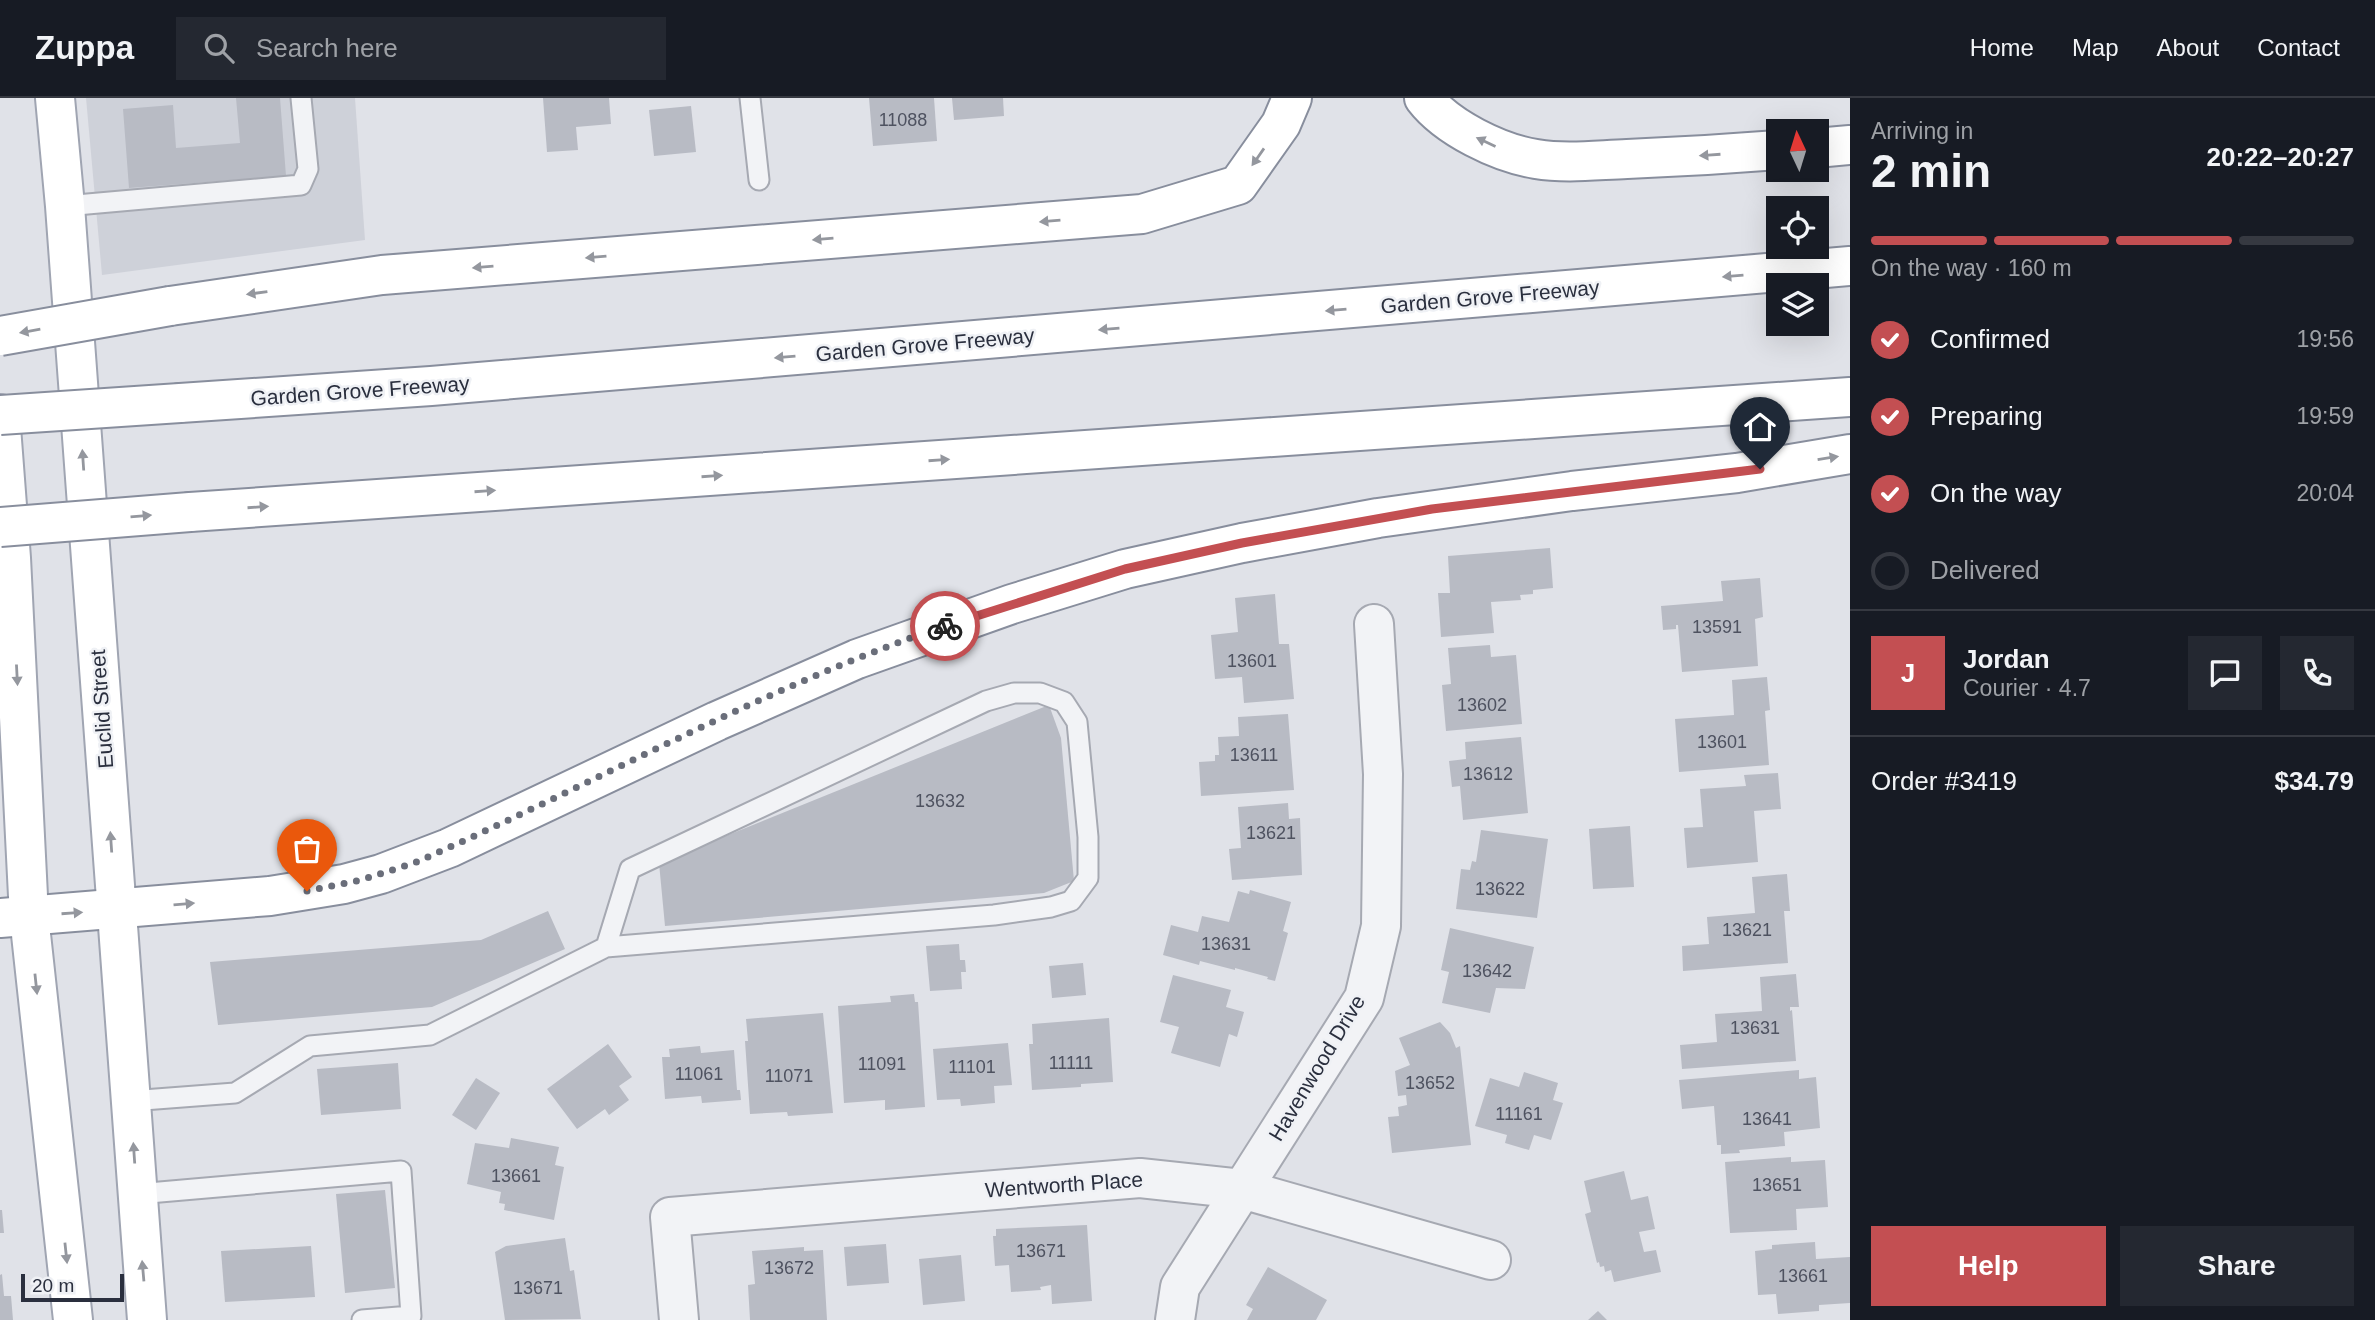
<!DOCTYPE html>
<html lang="en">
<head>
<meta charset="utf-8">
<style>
	:root { --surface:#171b24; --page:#242831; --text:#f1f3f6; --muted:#9ea1a6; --line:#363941; --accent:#c34f52 }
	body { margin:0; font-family:Helvetica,sans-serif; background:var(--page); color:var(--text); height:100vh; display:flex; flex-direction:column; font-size:26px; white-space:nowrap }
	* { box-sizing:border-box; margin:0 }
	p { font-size:23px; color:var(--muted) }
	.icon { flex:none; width:38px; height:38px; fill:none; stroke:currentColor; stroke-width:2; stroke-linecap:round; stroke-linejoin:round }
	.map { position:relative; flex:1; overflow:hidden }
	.details { display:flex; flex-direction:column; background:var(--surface); width:525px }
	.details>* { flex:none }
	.needle { width:46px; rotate:356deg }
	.tools { position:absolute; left:1766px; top:21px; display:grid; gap:14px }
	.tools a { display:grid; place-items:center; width:63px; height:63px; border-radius:0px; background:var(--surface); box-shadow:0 7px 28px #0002; font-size:35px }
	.scale { position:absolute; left:21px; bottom:18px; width:103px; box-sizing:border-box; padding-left:7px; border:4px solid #2a2f3e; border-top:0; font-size:19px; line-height:24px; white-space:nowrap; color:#2a2f3e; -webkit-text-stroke:5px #eff1f5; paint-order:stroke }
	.pin { position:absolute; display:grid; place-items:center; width:60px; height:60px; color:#fff; margin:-72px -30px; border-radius:50% 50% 50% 0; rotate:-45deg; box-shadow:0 0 7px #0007 }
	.pin .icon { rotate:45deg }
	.courier { position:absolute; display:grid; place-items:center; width:70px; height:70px; margin:-35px; border:5px solid #c34f52; border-radius:50%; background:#fff; color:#222; box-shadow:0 2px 9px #0007 }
	.overview em { font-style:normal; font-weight:700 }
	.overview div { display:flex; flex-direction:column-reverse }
	.overview { display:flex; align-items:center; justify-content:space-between; height:119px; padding:0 21px }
	h1 { font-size:46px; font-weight:700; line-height:52px }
	.bar { display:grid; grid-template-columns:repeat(4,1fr); gap:10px 7px; align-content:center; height:84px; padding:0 21px }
	.bar i { height:9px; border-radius:5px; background:var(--line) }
	.bar .selected { background:var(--accent) }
	.bar p { grid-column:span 4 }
	.line { display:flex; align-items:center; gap:18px; padding:0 21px; border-top:2px solid var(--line) }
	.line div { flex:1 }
	.round { display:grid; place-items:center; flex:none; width:74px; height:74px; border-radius:0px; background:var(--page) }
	ol { padding:0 21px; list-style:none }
	li { display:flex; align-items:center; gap:21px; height:77px }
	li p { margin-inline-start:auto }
	li .icon { padding:7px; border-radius:50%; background:var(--accent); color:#fff; stroke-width:4 }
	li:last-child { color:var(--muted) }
	li i { width:38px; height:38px; border:4px solid var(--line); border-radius:50% }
	.cta { display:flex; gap:14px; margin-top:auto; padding:14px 21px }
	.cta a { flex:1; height:80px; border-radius:0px; background:var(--accent); color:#fff; font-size:28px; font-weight:700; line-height:80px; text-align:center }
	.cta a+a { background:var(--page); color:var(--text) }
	header { display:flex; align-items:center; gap:42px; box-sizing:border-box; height:98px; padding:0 35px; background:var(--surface); border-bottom:2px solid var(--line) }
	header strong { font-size:33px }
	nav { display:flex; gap:38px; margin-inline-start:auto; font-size:24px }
	.search { width:490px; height:63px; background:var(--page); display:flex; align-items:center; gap:18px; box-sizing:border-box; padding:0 24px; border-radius:0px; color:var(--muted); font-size:26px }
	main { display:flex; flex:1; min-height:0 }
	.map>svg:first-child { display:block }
</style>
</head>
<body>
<header>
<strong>Zuppa</strong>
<div class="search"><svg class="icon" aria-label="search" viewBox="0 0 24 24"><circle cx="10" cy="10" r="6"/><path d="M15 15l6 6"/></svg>Search here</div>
<nav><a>Home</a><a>Map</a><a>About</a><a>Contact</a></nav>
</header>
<main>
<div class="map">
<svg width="1850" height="1222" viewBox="0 0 1850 1222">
	<rect width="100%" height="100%" fill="#e0e2e8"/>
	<!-- built -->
	<polygon fill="#ced1d9" points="86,0 355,0 365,142 102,177"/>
	<!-- building -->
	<g fill="#b8bbc4">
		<polygon points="236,0 280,0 286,78 129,90 123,11 173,7 176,50 240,45"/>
		<polygon points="543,0 609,0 611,26 576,29 578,52 547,54"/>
		<polygon points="869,0 934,0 937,43 873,48"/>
		<polygon points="952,0 1003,0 1004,18 954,22"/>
		<polygon points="691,8 696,54 654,58 649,12"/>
		<polygon points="1550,450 1553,490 1533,492 1533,496 1520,497 1521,502 1491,504 1494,535 1441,539 1438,495 1450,495 1448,458"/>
		<polygon points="1760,480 1763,519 1755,521 1758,568 1682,574 1678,527 1676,527 1676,531 1663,532 1661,508 1723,503 1721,483"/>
		<polygon points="1275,496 1279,546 1289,546 1294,601 1244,605 1242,579 1215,581 1211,537 1238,534 1235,500"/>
		<polygon points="1490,547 1491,559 1516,557 1522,626 1446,633 1442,587 1451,586 1448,550"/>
		<polygon points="1767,579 1770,612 1765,613 1769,667 1679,674 1675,621 1734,617 1732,582"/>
		<polygon points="1049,607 1061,640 1074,783 1044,795 665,828 659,765"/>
		<polygon points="1288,616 1294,692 1201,698 1199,664 1215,663 1215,657 1219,657 1218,639 1239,638 1238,619"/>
		<polygon points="1521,639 1528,715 1463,722 1460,688 1452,689 1449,663 1466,661 1465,644"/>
		<polygon points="1778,675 1781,711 1754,713 1758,764 1687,770 1684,730 1703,729 1700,691 1746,688 1744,677"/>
		<polygon points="1288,705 1289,721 1300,720 1302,777 1232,782 1229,751 1241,750 1238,709"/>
		<polygon points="1630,728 1634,789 1593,791 1589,731"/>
		<polygon points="1481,732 1548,741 1537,820 1456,811 1461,771 1470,772 1472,763 1476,764"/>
		<polygon points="1787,776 1790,813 1784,813 1788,865 1683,873 1682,848 1709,846 1707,819 1755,815 1752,779"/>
		<polygon points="1250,792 1291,804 1283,833 1288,835 1275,883 1267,881 1268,879 1235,870 1235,872 1200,863 1199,867 1163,857 1171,827 1198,834 1202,818 1229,824 1238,793 1249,796"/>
		<polygon points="548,813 565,851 432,909 218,927 210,864 481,842"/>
		<polygon points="1450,830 1534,849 1525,891 1496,890 1490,915 1442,905 1449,874 1441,872"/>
		<polygon points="959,846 960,862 965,862 966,874 961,874 962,891 930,893 926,848"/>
		<polygon points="1083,865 1086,897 1052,900 1049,868"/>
		<polygon points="1796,876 1799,909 1790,909 1790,913 1792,912 1796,963 1682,971 1680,947 1717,944 1715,916 1762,913 1760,879"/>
		<polygon points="1173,877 1231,892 1226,909 1244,914 1237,939 1229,936 1220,969 1171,955 1179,929 1160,924"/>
		<polygon points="914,896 915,904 918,904 925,1009 885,1012 885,1002 844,1005 838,908 891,904 890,898"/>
		<polygon points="823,915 833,1015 788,1018 787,1014 750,1016 745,943 748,943 746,921"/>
		<polygon points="1109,920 1113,984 1081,986 1081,989 1032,992 1029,946 1033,946 1032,926"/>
		<polygon points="1440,924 1450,935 1456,950 1460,948 1471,1047 1392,1055 1388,1019 1399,1018 1398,1009 1407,1007 1406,997 1398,998 1395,973 1410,967 1399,940"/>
		<polygon points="1008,945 1012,987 994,988 995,1005 961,1008 960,1001 937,1002 933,951"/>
		<polygon points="608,946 632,979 619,988 629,1002 609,1017 605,1011 577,1031 547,991"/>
		<polygon points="700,948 701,955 734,952 737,992 740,992 741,1002 702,1005 701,998 665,1001 662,959 670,959 669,951"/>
		<polygon points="398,965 401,1011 321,1017 317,971"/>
		<polygon points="1799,972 1799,981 1816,979 1820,1030 1784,1034 1785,1048 1739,1052 1740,1055 1721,1056 1721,1047 1717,1047 1714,1008 1682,1011 1679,982"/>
		<polygon points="1524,974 1558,985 1553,1002 1563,1005 1551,1042 1534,1037 1529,1052 1505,1045 1507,1037 1475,1028 1490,980 1519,989"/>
		<polygon points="476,980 500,995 476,1032 452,1017"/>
		<polygon points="511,1040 559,1049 555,1067 564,1069 554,1122 504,1112 505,1106 499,1105 501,1094 467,1086 475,1045 509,1050"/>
		<polygon points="1791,1059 1791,1064 1825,1062 1828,1109 1796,1111 1797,1132 1730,1135 1725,1064"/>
		<polygon points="1624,1073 1631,1102 1648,1098 1655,1131 1639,1134 1644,1154 1656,1152 1661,1174 1614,1184 1611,1172 1605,1174 1604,1168 1600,1169 1599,1164 1597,1165 1585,1116 1591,1114 1584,1083"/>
		<polygon points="385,1092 395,1190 345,1195 336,1096"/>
		<polygon points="0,1112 2,1112 4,1135 0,1135"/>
		<polygon points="1087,1127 1092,1203 1052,1206 1051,1187 1040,1189 1041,1192 1011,1194 1009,1167 995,1168 993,1138 996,1138 996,1131"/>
		<polygon points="565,1140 570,1173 574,1172 581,1221 505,1222 495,1154 506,1148"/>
		<polygon points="1815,1144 1816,1161 1850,1159 1850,1205 1819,1207 1819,1213 1778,1216 1776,1196 1758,1197 1755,1153 1772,1151 1772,1147"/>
		<polygon points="886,1146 889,1185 847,1188 844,1149"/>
		<polygon points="311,1148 315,1199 225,1204 221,1153"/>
		<polygon points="804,1149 804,1153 823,1152 827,1222 750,1222 748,1187 755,1186 752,1153"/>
		<polygon points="961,1157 965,1203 923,1207 919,1161"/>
		<polygon points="1268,1169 1327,1202 1316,1222 1247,1222 1253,1211 1246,1207"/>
		<polygon points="2,1176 4,1198 11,1198 13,1222 0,1222 0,1177"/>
		<polygon points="1598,1213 1607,1222 1588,1222"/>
	</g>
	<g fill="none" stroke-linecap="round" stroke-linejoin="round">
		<!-- lane casing -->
		<g stroke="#a6a9b2" stroke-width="23">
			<g id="lane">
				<polyline points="750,0 759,82"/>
				<polyline points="65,108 301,87 308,71 301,0"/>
				<polyline points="130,1003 235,995 310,948 430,937 606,849 994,817 1051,809 1071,803 1088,780 1088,739 1077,624 1064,604 1040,595 1014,595 986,603 630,771 606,849"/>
				<polyline points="137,1096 401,1073 411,1218 362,1222"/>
			</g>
		</g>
		<!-- street casing -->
		<g stroke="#a6a9b2" stroke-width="42">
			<g id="street">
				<polyline points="679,1222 670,1119 1140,1080 1242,1091 1491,1162"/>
				<polyline points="1175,1222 1180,1189 1364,900 1381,828 1383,676 1374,526"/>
			</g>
		</g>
		<!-- primary casing -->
		<g stroke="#a0a5b2" stroke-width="42">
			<g id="primary">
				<polyline points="55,0 65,108 147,1222"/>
				<polyline points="0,316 11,460 29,818 73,1222"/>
			</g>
		</g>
		<!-- highway casing -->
		<g stroke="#888e9d" stroke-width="42">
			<g id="highway">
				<path d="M1424 0C1447 30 1499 55 1536 61 1566 66 1597 62 1627 61 1678 59 1728 56 1778 52"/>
				<polyline points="1816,50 1850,47"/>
				<polyline points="170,208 382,177 1142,116 1238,87 1281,26 1292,0"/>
				<polyline points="180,305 431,288 1850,168"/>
				<polyline points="190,414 1850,299"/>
				<polyline points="0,820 270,798 344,786 381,776 449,750 717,623 857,561 1012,506 1125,471 1242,445 1378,420 1572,393 1737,375 1850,356"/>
			</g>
		</g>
		<!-- lane -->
		<use href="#lane" stroke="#f2f3f6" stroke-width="19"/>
		<!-- street -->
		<use href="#street" stroke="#f2f3f6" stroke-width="38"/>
		<!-- primary -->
		<use href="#primary" stroke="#fff" stroke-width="38"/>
		<!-- highway -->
		<use href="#highway" stroke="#fff" stroke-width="38"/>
		<!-- highway-bridge casing -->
		<g stroke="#888e9d" stroke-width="42" stroke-linecap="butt">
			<g id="highway-bridge">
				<polyline points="0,238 170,208"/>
				<polyline points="0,317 180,305"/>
				<polyline points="0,429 190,414"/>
			</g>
		</g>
		<!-- highway-bridge -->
		<use href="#highway-bridge" stroke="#fff" stroke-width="38"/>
	</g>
	<!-- one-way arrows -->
	<defs><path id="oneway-solid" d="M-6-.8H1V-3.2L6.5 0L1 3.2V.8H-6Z" transform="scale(1.75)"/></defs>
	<g fill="#94979e">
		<use href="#oneway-solid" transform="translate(1486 44) rotate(-155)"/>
		<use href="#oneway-solid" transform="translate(1710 57) rotate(176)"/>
		<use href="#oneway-solid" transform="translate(1258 59) rotate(125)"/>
		<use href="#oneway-solid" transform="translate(1050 123) rotate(175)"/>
		<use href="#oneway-solid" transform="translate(823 141) rotate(175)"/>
		<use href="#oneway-solid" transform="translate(596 159) rotate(175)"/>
		<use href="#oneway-solid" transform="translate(483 169) rotate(175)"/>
		<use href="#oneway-solid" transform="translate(1733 178) rotate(175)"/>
		<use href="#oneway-solid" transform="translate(257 195) rotate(172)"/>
		<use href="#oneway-solid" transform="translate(1336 212) rotate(175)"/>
		<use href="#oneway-solid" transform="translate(1109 231) rotate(175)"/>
		<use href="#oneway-solid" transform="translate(30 233) rotate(170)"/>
		<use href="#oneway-solid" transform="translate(785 259) rotate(175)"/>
		<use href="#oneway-solid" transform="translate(1828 360) rotate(-9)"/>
		<use href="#oneway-solid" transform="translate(83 362) rotate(-94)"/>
		<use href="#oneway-solid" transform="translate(939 362) rotate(-4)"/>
		<use href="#oneway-solid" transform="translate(712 378) rotate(-4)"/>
		<use href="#oneway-solid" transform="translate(485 393) rotate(-4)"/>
		<use href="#oneway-solid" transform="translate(258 409) rotate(-4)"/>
		<use href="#oneway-solid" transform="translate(141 418) rotate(-5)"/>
		<use href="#oneway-solid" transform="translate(17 577) rotate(87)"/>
		<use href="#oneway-solid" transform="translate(111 744) rotate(-94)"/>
		<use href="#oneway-solid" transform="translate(184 806) rotate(-5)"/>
		<use href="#oneway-solid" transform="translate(72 815) rotate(-4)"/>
		<use href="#oneway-solid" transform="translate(36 886) rotate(84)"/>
		<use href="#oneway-solid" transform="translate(134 1055) rotate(-94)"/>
		<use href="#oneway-solid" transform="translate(66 1155) rotate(84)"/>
		<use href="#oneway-solid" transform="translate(143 1173) rotate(-95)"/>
	</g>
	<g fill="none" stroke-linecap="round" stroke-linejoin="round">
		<!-- done -->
		<path stroke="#6a6e7a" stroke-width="7" stroke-dasharray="0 12.6" d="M307 793 361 782 414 765C591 688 761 590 945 528"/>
		<!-- route -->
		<polyline stroke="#c34f52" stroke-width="9" points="945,528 1125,471 1242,445 1432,411 1760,371"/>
	</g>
	<g text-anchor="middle" stroke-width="5" stroke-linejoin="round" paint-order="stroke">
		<!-- number labels -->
		<g font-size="18" fill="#4e5260">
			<text x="903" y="28">11088</text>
			<text x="1717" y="535">13591</text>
			<text x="1252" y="569">13601</text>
			<text x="1482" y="613">13602</text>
			<text x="1722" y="650">13601</text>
			<text x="1254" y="663">13611</text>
			<text x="1488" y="682">13612</text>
			<text x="940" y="709">13632</text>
			<text x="1271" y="741">13621</text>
			<text x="1500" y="797">13622</text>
			<text x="1747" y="838">13621</text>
			<text x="1226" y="852">13631</text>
			<text x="1487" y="879">13642</text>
			<text x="1755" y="936">13631</text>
			<text x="1071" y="971">11111</text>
			<text x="882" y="972">11091</text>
			<text x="972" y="975">11101</text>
			<text x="699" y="982">11061</text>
			<text x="789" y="984">11071</text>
			<text x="1430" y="991">13652</text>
			<text x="1519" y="1022">11161</text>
			<text x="1767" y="1027">13641</text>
			<text x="516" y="1084">13661</text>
			<text x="1777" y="1093">13651</text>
			<text x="1041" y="1159">13671</text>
			<text x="789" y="1176">13672</text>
			<text x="1803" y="1184">13661</text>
			<text x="538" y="1196">13671</text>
		</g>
		<!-- street labels -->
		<g font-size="21" fill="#2a2f3e" stroke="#eff1f5">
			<text transform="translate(1490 199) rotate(-5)" y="7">Garden Grove Freeway</text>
			<text transform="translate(925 247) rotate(-5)" y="7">Garden Grove Freeway</text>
			<text transform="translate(360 293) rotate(-4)" y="7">Garden Grove Freeway</text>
			<text transform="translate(102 611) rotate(-94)" y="7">Euclid Street</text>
			<text transform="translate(1317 970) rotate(-59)" y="7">Havenwood Drive</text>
			<text transform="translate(1064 1087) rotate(-4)" y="7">Wentworth Place</text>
		</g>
	</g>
</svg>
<div class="tools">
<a><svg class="needle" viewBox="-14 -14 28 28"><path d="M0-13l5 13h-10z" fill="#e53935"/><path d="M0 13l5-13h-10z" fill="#9ea1a6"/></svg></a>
<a><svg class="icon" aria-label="locate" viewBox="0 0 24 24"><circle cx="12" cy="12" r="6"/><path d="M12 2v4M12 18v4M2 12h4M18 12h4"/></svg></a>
<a><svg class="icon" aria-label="layers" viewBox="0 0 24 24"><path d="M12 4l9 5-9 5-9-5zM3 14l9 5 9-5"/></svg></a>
</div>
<div class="scale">20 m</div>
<div class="pin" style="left:307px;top:793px;background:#ea580c"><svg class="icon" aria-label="bag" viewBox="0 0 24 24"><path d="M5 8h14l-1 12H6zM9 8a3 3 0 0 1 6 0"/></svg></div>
<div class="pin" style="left:1760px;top:371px;background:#1f2937"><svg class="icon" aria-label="home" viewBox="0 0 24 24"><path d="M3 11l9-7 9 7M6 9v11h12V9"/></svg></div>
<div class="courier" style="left:945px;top:528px"><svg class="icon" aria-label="bike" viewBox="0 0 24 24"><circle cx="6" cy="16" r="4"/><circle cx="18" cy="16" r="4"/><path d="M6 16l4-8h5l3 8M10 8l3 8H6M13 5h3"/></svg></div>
</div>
<section class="details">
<div class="overview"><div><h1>2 min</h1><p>Arriving in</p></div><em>20:22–20:27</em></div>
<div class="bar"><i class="selected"></i><i class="selected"></i><i class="selected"></i><i></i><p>On the way · 160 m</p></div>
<ol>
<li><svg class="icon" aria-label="check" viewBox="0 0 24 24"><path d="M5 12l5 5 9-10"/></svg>Confirmed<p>19:56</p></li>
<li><svg class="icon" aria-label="check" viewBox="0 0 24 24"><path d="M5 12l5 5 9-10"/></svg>Preparing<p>19:59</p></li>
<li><svg class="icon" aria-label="check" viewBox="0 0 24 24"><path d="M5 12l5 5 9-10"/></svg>On the way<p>20:04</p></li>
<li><i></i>Delivered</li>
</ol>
<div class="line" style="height:126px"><b class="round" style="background:var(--accent);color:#fff">J</b><div><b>Jordan</b><p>Courier · 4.7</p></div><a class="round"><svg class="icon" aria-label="chat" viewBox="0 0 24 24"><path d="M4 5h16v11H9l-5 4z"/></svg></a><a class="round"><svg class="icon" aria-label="phone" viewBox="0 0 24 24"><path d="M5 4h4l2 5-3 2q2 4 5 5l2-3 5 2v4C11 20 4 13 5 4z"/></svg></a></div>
<div class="line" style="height:91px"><div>Order #3419</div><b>$34.79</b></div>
<div class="cta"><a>Help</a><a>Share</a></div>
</section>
</main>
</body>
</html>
